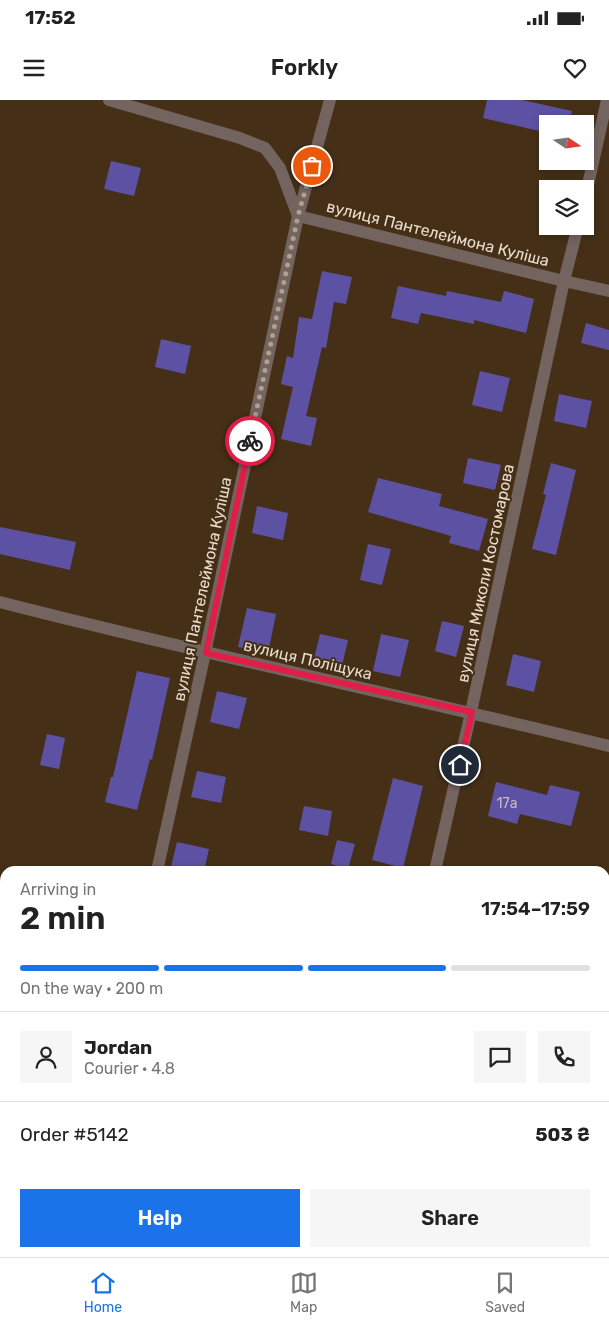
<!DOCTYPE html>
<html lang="en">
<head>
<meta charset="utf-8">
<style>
	:root { --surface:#fff; --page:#f6f6f6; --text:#222; --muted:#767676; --line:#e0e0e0; --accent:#1a73e8 }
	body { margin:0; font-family:Rubik,sans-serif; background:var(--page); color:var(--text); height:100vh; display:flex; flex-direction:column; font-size:19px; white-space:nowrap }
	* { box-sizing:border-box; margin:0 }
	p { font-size:16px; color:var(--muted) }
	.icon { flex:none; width:28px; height:28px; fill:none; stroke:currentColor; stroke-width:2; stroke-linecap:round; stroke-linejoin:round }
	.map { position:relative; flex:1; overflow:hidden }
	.sheet { position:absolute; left:0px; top:766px; width:610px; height:391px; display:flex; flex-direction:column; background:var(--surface); border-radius:15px 15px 0 0; box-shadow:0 2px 8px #0003 }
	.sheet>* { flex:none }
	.needle { width:32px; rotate:103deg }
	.controls { position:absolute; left:539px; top:15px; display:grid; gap:10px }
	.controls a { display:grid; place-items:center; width:55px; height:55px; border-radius:0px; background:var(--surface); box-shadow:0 2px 8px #0003; font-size:25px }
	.pin { position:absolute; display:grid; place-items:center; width:42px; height:42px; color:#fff; margin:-21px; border:2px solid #fff; border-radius:50%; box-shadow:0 1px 5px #0007 }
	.courier { position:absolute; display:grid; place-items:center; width:50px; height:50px; margin:-25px; border:4px solid #e11d48; border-radius:50%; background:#fff; color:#222; box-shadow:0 1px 6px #0007 }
	.head em { font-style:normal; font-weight:600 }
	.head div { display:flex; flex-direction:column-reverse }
	.head { display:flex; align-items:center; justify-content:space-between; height:85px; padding:0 20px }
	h1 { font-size:32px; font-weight:600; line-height:38px }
	.bar { display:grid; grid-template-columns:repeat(4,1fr); gap:8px 5px; align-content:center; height:60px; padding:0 20px }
	.bar i { height:6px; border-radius:4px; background:var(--line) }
	.bar .on { background:var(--accent) }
	.bar p { grid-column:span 4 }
	.line { display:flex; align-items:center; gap:12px; padding:0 20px; border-top:1px solid var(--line) }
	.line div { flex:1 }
	.round { display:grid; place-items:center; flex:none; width:52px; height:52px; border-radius:0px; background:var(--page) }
	.action { display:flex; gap:10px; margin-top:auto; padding:10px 20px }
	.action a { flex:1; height:58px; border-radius:0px; background:var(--accent); color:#fff; font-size:20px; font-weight:600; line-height:58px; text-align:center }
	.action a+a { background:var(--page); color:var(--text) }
	.status { display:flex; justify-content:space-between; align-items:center; height:35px; padding:0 25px; background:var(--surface); direction:ltr }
	.status svg { height:14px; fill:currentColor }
	header { display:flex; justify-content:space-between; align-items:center; height:65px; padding:0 20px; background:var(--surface); font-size:22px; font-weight:600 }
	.menu { display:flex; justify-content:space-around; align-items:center; height:70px; border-top:1px solid var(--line); background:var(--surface); font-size:14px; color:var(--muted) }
	.menu a { display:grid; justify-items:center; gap:2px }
	.menu .on { color:var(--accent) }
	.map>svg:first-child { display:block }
</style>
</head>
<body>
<div class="status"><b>17:52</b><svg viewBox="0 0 49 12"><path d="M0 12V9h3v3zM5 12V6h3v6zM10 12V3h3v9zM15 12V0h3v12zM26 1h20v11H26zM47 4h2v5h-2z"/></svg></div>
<header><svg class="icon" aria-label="menu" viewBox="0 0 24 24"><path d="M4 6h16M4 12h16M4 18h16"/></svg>Forkly<svg class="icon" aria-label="heart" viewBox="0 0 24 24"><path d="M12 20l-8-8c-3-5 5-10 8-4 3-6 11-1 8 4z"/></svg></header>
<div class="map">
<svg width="609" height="1157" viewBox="0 0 609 1157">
	<rect width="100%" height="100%" fill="#453017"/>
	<!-- building -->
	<g fill="#5d51a4">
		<polygon points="487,0 522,0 572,11 569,24 548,24 548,33 483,18"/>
		<polygon points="111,61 141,68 134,96 104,89"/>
		<polygon points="322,171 352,177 346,204 334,202 326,248 322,247 306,316 317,318 311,346 281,339 293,287 281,284 287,256 293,258 299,217 312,219"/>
		<polygon points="398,186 446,196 447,191 501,202 504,191 534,199 526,233 474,220 474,224 421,213 418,224 391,218"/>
		<polygon points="586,223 609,230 609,250 581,243"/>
		<polygon points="161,239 191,246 185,274 155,267"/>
		<polygon points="480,271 510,278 502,312 472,305"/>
		<polygon points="559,294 592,301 586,328 554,321"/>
		<polygon points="468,358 501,365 495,390 463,383"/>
		<polygon points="551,363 576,370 556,455 532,449 546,395 543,394"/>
		<polygon points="378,378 442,394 439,406 488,419 479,451 449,443 451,436 368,412"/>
		<polygon points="257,406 288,413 283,440 252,433"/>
		<polygon points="0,427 76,442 70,470 0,454"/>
		<polygon points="368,444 391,449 382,485 360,480"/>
		<polygon points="247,508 276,514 268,553 238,547"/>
		<polygon points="442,521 464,526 456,557 435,551"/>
		<polygon points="320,534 348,540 341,570 313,563"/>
		<polygon points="381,534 409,540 400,577 373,571"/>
		<polygon points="513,554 541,561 534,592 506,585"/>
		<polygon points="137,571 170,578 152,660 150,659 137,710 105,702 111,677 113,677"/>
		<polygon points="217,591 247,598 239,629 210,622"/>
		<polygon points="47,634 65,638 59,669 40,665"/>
		<polygon points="197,671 226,677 221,703 191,697"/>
		<polygon points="393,678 423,686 403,768 372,760"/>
		<polygon points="496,682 547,695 550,685 580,692 571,726 520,714 517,724 488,716"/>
		<polygon points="304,706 332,711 328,736 299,730"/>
		<polygon points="337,740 355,744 348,769 331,764"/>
		<polygon points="177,742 209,749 204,771 170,771"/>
	</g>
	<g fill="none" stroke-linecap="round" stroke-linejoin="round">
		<!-- minor -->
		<g stroke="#74645f" stroke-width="12">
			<polyline points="109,0 240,38 265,48 280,68 298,116"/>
			<polyline points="585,98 607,0"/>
			<polyline points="298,116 564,181 609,191"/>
			<path d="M0 502C202 554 406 596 609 646"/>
			<polyline points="157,771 205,553 298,116 330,0"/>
			<polyline points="435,771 471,612 564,181 578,126"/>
			<polyline points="0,976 5,978"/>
			<polyline points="592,1152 599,1157"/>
			<polyline points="69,1157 70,1152"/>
			<polyline points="344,1157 345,1152"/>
		</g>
	</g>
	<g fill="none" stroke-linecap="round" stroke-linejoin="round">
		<!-- done -->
		<polyline stroke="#b0a08d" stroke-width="5" stroke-dasharray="0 9" points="250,341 298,116 312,66"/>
		<!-- route -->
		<polyline stroke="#e11d48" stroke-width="6" points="250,341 206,553 472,612 460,665"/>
	</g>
	<g text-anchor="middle" stroke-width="4" stroke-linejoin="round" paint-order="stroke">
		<!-- number labels -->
		<g font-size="14" fill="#c7b9c3">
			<text x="507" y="708">17а</text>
		</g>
		<!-- street labels -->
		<g font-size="16" fill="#eadccd" stroke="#453017">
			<text transform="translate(438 133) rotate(14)" y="6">вулиця Пантелеймона Куліша</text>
			<text transform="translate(485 473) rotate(-78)" y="6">вулиця Миколи Костомарова</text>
			<text transform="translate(202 489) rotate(-78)" y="6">вулиця Пантелеймона Куліша</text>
			<text transform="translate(308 559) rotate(13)" y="6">вулиця Поліщука</text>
		</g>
	</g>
</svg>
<div class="controls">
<a><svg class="needle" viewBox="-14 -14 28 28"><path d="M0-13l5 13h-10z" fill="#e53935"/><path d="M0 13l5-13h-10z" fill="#767676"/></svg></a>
<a><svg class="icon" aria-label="layers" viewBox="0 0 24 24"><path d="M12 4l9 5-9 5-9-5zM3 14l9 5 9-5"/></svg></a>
</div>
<div class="pin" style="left:312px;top:66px;background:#ea580c"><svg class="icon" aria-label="bag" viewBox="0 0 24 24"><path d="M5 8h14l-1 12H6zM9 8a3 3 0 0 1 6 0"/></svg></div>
<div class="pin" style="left:460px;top:665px;background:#1f2937"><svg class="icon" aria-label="home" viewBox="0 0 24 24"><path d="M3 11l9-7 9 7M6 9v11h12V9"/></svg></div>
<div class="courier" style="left:250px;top:341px"><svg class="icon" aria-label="bike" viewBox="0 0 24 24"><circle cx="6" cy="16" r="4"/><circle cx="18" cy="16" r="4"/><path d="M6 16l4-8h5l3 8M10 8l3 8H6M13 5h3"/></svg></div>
<section class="sheet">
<div class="head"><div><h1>2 min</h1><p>Arriving in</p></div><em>17:54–17:59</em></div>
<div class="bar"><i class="on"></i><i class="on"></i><i class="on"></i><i></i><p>On the way · 200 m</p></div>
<div class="line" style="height:90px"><a class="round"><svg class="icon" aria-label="person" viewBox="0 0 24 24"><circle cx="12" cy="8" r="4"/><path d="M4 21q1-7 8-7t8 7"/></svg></a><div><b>Jordan</b><p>Courier · 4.8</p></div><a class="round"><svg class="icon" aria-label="chat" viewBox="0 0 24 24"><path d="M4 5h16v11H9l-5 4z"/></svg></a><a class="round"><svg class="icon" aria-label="phone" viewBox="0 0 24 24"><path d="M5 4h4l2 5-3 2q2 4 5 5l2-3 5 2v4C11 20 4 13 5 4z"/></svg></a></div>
<div class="line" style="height:65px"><div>Order #5142</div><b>503 ₴</b></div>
<div class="action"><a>Help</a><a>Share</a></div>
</section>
</div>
<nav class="menu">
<a class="on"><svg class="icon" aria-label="home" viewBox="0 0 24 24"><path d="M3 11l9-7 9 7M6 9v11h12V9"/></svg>Home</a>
<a><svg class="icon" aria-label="map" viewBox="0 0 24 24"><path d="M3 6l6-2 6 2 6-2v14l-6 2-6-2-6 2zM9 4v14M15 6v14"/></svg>Map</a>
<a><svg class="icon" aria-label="saved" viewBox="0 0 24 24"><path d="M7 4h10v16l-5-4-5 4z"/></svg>Saved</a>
</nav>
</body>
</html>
